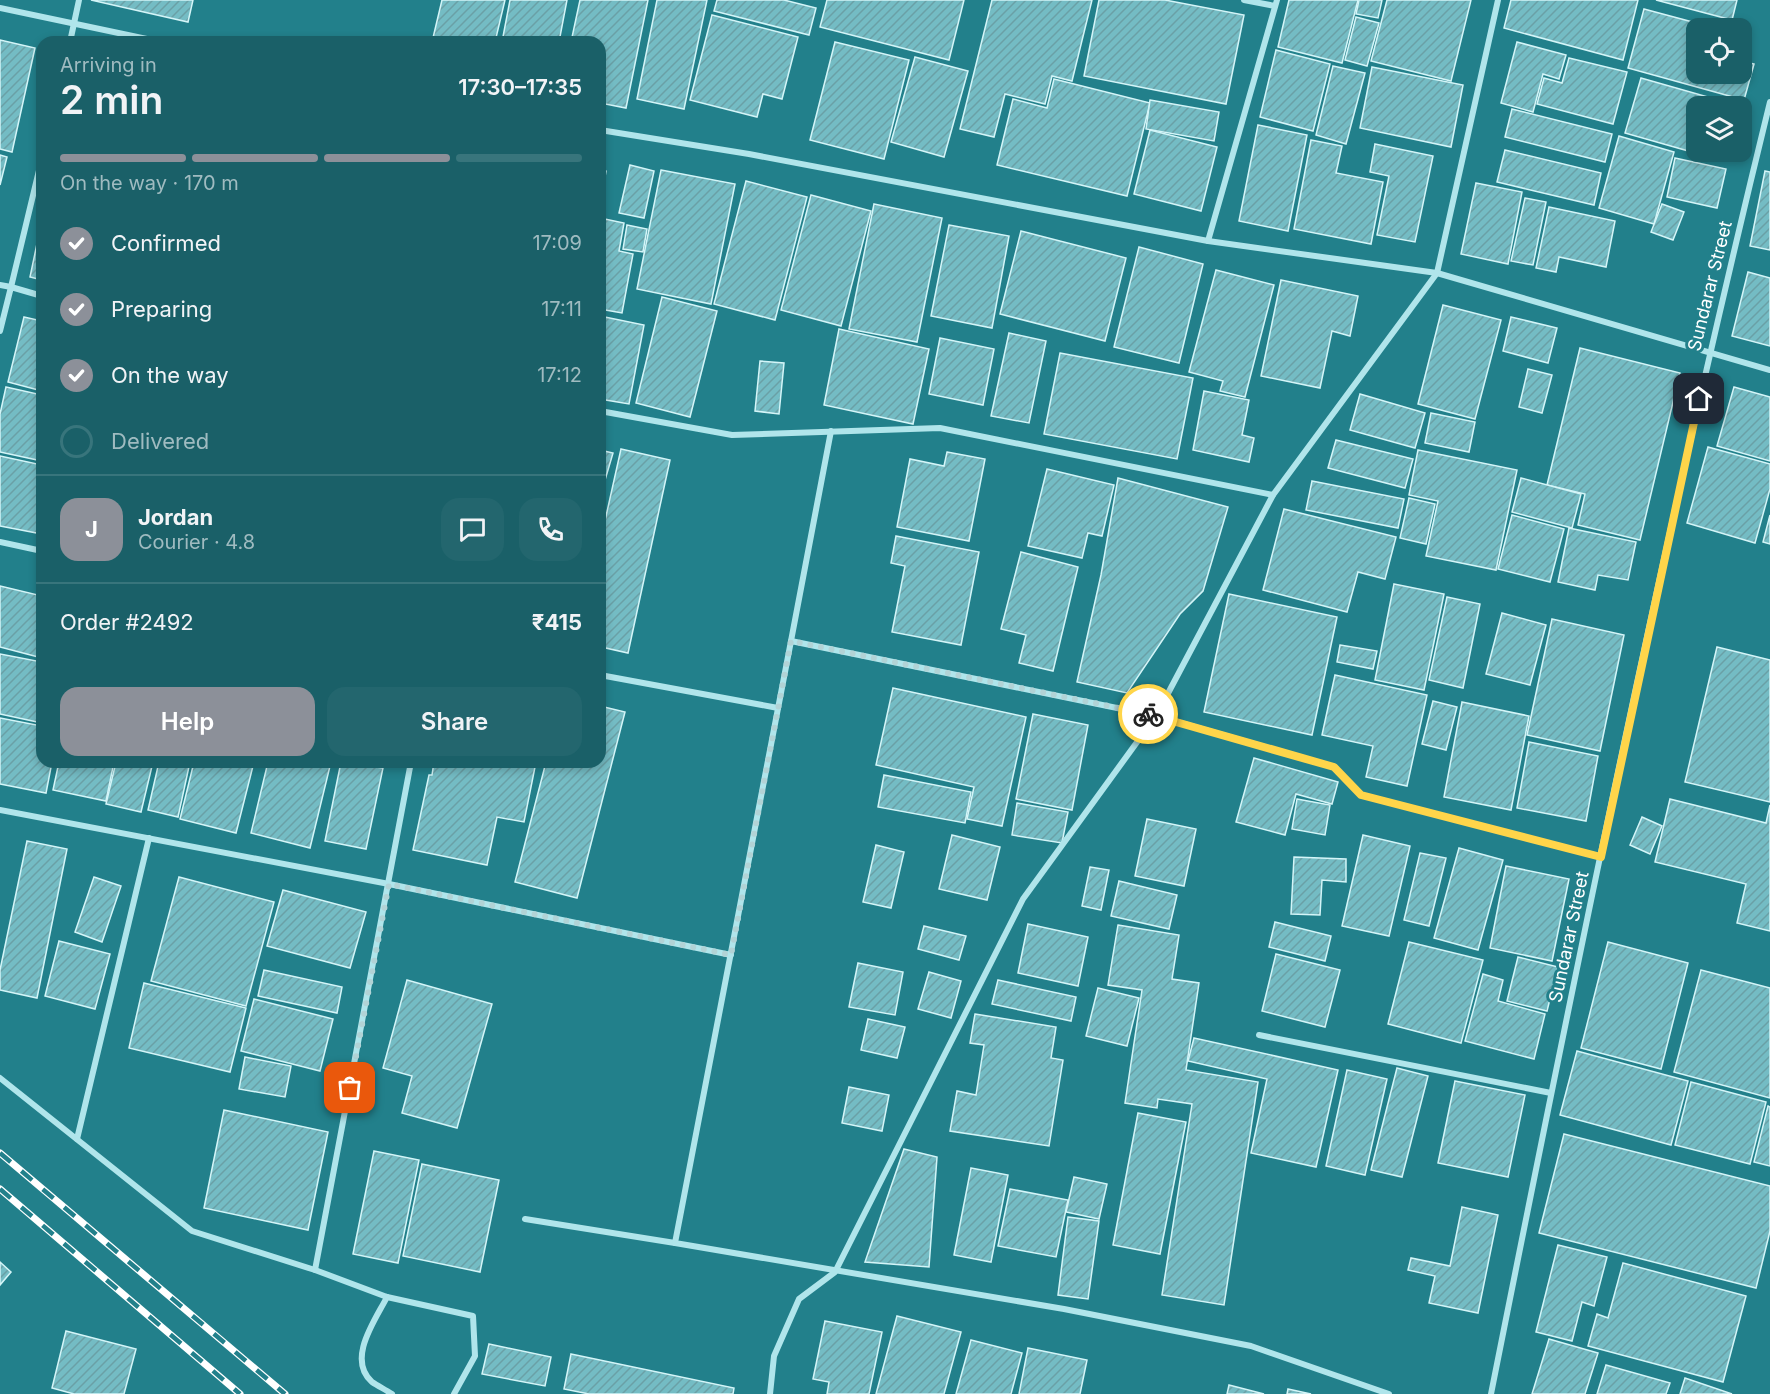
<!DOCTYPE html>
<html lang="en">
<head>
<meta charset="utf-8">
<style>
	:root { --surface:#1a6068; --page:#23666e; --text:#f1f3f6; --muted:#9fbbc0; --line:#38757c; --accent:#8c9099 }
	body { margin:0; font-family:Inter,sans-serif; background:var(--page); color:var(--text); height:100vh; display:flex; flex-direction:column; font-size:22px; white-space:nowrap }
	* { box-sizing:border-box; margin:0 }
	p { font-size:20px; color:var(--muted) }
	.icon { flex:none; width:33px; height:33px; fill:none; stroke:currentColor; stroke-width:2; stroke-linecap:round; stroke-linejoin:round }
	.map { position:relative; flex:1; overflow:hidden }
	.panel { position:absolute; left:36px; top:36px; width:570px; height:732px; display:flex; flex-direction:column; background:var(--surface); border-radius:18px; box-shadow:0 3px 9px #0003 }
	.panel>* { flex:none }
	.fabs { position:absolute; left:1686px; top:18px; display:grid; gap:12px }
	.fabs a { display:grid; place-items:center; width:66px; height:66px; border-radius:12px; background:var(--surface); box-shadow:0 3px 9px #0003; font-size:30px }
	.pin { position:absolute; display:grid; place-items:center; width:51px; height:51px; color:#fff; margin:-26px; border-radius:12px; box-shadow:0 3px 9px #0006 }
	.courier { position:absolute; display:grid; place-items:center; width:60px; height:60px; margin:-30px; border:4px solid #ffd54a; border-radius:50%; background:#fff; color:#222; box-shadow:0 2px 8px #0007 }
	.summary em { font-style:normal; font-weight:600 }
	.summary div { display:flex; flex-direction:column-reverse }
	.summary { display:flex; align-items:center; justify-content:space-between; height:102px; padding:0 24px }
	h1 { font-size:39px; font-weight:600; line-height:45px }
	.bar { display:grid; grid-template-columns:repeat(4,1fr); gap:9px 6px; align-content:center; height:72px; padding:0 24px }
	.bar i { height:8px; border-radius:4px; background:var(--line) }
	.bar .current { background:var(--accent) }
	.bar p { grid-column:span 4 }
	.line { display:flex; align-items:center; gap:15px; padding:0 24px; border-top:2px solid var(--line) }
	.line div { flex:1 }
	.round { display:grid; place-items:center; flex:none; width:63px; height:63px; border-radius:18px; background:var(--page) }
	ol { padding:0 24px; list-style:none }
	li { display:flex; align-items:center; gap:18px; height:66px }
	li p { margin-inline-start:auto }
	li .icon { padding:6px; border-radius:50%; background:var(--accent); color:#fff; stroke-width:4 }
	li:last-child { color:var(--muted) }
	li i { width:33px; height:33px; border:3px solid var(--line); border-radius:50% }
	.button { display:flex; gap:12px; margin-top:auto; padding:12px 24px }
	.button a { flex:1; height:69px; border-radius:18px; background:var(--accent); color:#fff; font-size:24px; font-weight:600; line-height:69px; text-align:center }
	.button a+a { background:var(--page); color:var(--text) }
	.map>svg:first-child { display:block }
</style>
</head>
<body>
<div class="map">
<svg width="1770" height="1394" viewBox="0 0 1770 1394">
	<defs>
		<pattern id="building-hatch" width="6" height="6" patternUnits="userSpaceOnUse" patternTransform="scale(1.5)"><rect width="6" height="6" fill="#74bcc4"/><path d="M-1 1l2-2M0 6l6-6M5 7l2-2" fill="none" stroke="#6aa0a6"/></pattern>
	</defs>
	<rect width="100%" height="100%" fill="#22808b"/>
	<!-- building -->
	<g fill="url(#building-hatch)" stroke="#d4f5f8" stroke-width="1.5">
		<polygon points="91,0 193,0 188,22"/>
		<polygon points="442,0 505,0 495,42 432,42"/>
		<polygon points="510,0 567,0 559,42 502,42"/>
		<polygon points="580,0 648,0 626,108 600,103 600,42 571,42"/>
		<polygon points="657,0 707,0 684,109 637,99"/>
		<polygon points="717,0 784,0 816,8 809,35 714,11"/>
		<polygon points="827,0 964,0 949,60 820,27"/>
		<polygon points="992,0 1092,0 1072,81 1052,76 1045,104 1005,94 994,137 960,129"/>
		<polygon points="1099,0 1165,0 1244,15 1226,104 1084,76"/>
		<polygon points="1289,0 1358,0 1342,63 1278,47"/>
		<polygon points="1359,0 1382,0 1378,18 1356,14"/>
		<polygon points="1387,0 1471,0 1451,81 1371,61"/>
		<polygon points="1511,0 1638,0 1623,60 1504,28"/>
		<polygon points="1656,0 1737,0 1732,20"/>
		<polygon points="1644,9 1715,28 1696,28 1696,74 1742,74 1742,61 1754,64 1744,100 1628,68"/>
		<polygon points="712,15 798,37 782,99 763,94 757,117 690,100"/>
		<polygon points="1356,17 1379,23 1367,66 1345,60"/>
		<polygon points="0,40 35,48 12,152 0,149"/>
		<polygon points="835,42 909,60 884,159 810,140"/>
		<polygon points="1517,42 1566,55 1559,79 1543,74 1533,112 1501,103"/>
		<polygon points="1276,50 1330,64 1313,131 1260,117"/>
		<polygon points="915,57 968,71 944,157 891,142"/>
		<polygon points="1569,58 1627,72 1613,124 1537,104 1544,78 1562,83"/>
		<polygon points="1333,66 1365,73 1346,144 1316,135"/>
		<polygon points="1372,67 1463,85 1451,147 1360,128"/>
		<polygon points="1641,78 1722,101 1721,106 1696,106 1696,152 1708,152 1706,156 1625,133"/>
		<polygon points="1054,79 1150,103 1127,196 997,165 1013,99 1047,108"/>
		<polygon points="1150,100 1219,112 1214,141 1146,129"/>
		<polygon points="1512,109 1612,134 1605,162 1505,137"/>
		<polygon points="1258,125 1307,135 1288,231 1239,221"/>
		<polygon points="1150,130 1217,147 1201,211 1134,194"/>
		<polygon points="1619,136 1674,152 1654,224 1599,208"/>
		<polygon points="1311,140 1342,146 1336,173 1383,182 1371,244 1294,229"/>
		<polygon points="1375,144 1433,156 1415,242 1377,235 1389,176 1370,172"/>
		<polygon points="1505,150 1601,173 1594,205 1497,182"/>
		<polygon points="0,155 7,157 0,185"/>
		<polygon points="1675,158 1726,169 1717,208 1667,197"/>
		<polygon points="630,165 654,171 644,218 619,213"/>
		<polygon points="600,170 606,171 600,206"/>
		<polygon points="661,170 735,184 711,304 637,289"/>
		<polygon points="1765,171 1770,172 1770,250 1750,246"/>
		<polygon points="746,181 807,197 775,320 714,304"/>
		<polygon points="1476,183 1522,192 1508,264 1461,254"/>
		<polygon points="811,195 871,211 841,326 781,310"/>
		<polygon points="1525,198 1546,202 1533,265 1511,261"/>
		<polygon points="874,204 942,218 917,342 849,329"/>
		<polygon points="1662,204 1684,212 1673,240 1651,232"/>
		<polygon points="1549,207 1615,221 1606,267 1559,257 1556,272 1536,268"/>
		<polygon points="600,218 624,223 619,251 633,254 622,313 600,309"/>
		<polygon points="42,220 42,280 30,277"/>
		<polygon points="627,225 647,229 643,252 623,249"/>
		<polygon points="949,225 1009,236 992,328 931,316"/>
		<polygon points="1021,231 1126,258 1105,341 1000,314"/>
		<polygon points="1139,247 1203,264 1179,363 1114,347"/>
		<polygon points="1216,270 1274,285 1245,397 1220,391 1223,381 1189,372"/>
		<polygon points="1748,272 1770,278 1770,346 1732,336"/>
		<polygon points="1281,280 1358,296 1350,336 1332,331 1320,388 1261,376"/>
		<polygon points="662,297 717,311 690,417 636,403"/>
		<polygon points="1443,305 1501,320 1475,419 1418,404"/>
		<polygon points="600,316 644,325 629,404 600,399"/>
		<polygon points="24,317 42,321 42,391 8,382"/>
		<polygon points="1511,317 1557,328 1548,363 1503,351"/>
		<polygon points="839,329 929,349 913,424 824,405"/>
		<polygon points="1009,333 1046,341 1029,423 991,416"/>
		<polygon points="940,338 994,349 983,405 929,394"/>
		<polygon points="1580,348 1680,373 1640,540 1578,525 1585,494 1547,485"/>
		<polygon points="1060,353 1193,378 1177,459 1044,434"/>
		<polygon points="760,361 784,363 779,414 755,411"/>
		<polygon points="1528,369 1552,375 1542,413 1519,407"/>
		<polygon points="6,387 42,395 42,461 0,452 0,414"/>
		<polygon points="1734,387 1770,397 1770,461 1717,446"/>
		<polygon points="1204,391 1249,400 1242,435 1254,438 1249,462 1193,450"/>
		<polygon points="1360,394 1425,413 1415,448 1350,430"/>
		<polygon points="1431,413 1475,422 1469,452 1425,443"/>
		<polygon points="1336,440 1413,459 1405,488 1328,468"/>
		<polygon points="1708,447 1770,464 1770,489 1755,543 1687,523"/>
		<polygon points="621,449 670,460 628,653 601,647 600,652 600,543"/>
		<polygon points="600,450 613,453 600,497"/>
		<polygon points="1418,450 1517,470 1496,570 1426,556 1438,501 1409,495"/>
		<polygon points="947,452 985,459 969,541 897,527 910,459 944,466"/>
		<polygon points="0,456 42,465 42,534 0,526"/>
		<polygon points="1047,469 1114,485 1102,536 1088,533 1082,558 1028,546"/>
		<polygon points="1118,478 1228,507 1203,591 1180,614 1127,693 1077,682 1101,575"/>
		<polygon points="1521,478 1581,494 1572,528 1512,512"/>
		<polygon points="1312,481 1404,499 1398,528 1306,510"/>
		<polygon points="1409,498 1435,504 1426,544 1400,538"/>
		<polygon points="1284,509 1396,537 1385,579 1358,572 1347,612 1263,590"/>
		<polygon points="1512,515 1564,529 1550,582 1498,569"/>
		<polygon points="1770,515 1770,544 1763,542"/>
		<polygon points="1569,528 1636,542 1628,580 1598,575 1595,590 1558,582"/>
		<polygon points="896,536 979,552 961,645 892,632 905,566 891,563"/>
		<polygon points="1021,552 1078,567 1053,671 1019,663 1026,635 1001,629"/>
		<polygon points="1394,584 1444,594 1424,690 1375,680"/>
		<polygon points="0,586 42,596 42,658 0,647"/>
		<polygon points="1229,594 1337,617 1312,735 1204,712"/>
		<polygon points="1447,597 1480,604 1463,688 1429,680"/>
		<polygon points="1502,613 1546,625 1530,685 1486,674"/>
		<polygon points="1552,619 1624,635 1600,751 1527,735"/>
		<polygon points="1340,645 1377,651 1373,669 1337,662"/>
		<polygon points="1717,647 1770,660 1770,802 1685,782"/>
		<polygon points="0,654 42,662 42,723 0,714"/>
		<polygon points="1335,675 1427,695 1407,786 1366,777 1373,746 1322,735"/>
		<polygon points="893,688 1026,717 1002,826 967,819 974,787 876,765"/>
		<polygon points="1433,701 1457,707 1446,750 1422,744"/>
		<polygon points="1462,702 1529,716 1511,810 1444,797"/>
		<polygon points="600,706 625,712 577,898 515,882 546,762 600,762"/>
		<polygon points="1033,714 1088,725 1072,810 1016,799"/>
		<polygon points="0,718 42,726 42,762 52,762 46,793 0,784"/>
		<polygon points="1529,742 1598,756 1586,821 1517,808"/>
		<polygon points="1254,758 1338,782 1332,804 1296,794 1285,835 1236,822"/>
		<polygon points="59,762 114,762 106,801 53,790"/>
		<polygon points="116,762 153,762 141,812 106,804"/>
		<polygon points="159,762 190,762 178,817 148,810"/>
		<polygon points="194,762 254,762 236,833 180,819"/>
		<polygon points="268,762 331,762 310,848 251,833"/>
		<polygon points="341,762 383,768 366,849 325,841"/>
		<polygon points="374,762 404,762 403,767"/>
		<polygon points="434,762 536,762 524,822 497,817 487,865 413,850 429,775 432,775"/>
		<polygon points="884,775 971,792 965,823 878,807"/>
		<polygon points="1297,799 1330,805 1325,835 1292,829"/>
		<polygon points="1670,799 1766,823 1770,805 1770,931 1737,923 1746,884 1655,862"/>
		<polygon points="1017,803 1068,812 1062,843 1012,835"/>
		<polygon points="1642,817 1662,826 1650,854 1630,845"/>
		<polygon points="1147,819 1196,829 1184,886 1135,876"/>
		<polygon points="952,835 1000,847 987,900 939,889"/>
		<polygon points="1363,835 1410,846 1389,936 1342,926"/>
		<polygon points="27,841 67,849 37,998 0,990 0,970"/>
		<polygon points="876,845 904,852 891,908 863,902"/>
		<polygon points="1459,848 1503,860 1478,950 1434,938"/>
		<polygon points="1420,853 1446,858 1429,926 1404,920"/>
		<polygon points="1294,857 1346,859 1346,882 1322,880 1320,915 1291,914"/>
		<polygon points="1506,866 1569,879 1552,961 1490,948"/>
		<polygon points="1090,867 1109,870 1101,910 1082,906"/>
		<polygon points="94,877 121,886 102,942 75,932"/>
		<polygon points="179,877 274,902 246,1006 151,981"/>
		<polygon points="1119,881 1177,895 1169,929 1111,916"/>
		<polygon points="283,890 366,912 350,968 267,946"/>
		<polygon points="1275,922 1331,936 1325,961 1269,947"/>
		<polygon points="1028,924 1088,937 1078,986 1018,973"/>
		<polygon points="1118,925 1179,935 1172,979 1199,983 1186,1070 1258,1082 1224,1305 1162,1295 1192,1104 1158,1099 1157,1108 1125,1103 1142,990 1108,985"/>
		<polygon points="924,926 966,936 959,960 918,949"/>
		<polygon points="59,941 110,954 95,1009 45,996"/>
		<polygon points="1409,942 1483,960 1461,1043 1388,1024"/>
		<polygon points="1608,942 1688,963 1661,1069 1581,1048"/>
		<polygon points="1276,954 1340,970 1325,1027 1262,1011"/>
		<polygon points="1518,957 1558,967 1547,1011 1507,1001"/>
		<polygon points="858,963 903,972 895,1015 849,1007"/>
		<polygon points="264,970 342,987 337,1013 258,996"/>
		<polygon points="1701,970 1770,988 1770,1098 1674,1072"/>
		<polygon points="929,972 961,981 951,1018 918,1009"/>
		<polygon points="1483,974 1503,980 1498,1001 1545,1014 1534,1059 1465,1041"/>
		<polygon points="407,980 492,1004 457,1128 402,1113 412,1076 383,1068"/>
		<polygon points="998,980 1076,997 1071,1021 992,1004"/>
		<polygon points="144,983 246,1008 230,1072 129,1048"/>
		<polygon points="1098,988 1139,998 1127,1046 1086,1036"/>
		<polygon points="254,999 333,1019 320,1071 241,1051"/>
		<polygon points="975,1014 1056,1027 1051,1058 1063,1060 1049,1146 950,1131 957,1091 976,1095 984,1045 970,1043"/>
		<polygon points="868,1019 905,1027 897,1058 861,1050"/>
		<polygon points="1194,1038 1338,1070 1316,1167 1251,1153 1267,1079 1188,1061"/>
		<polygon points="1577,1051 1688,1081 1671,1145 1560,1115"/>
		<polygon points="245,1057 291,1066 285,1097 239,1089"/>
		<polygon points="1397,1068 1428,1076 1402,1177 1371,1170"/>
		<polygon points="1347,1070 1387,1079 1365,1175 1326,1166"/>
		<polygon points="1455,1081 1525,1095 1508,1177 1438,1163"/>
		<polygon points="1691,1082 1766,1102 1750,1164 1675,1145"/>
		<polygon points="849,1087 889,1095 882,1131 842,1123"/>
		<polygon points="1768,1106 1770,1107 1770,1166 1754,1162"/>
		<polygon points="224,1110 328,1132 308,1230 204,1208"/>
		<polygon points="1138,1113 1186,1122 1160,1254 1113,1245"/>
		<polygon points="1564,1134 1770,1186 1770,1231 1756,1288 1539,1233"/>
		<polygon points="904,1149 937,1157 929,1267 865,1262"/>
		<polygon points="374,1151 419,1160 398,1263 353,1254"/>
		<polygon points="422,1164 499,1180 480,1272 403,1256"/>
		<polygon points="971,1168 1008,1175 991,1262 954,1255"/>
		<polygon points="1074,1177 1107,1184 1099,1219 1066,1212"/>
		<polygon points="1010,1189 1068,1200 1056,1257 998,1246"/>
		<polygon points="1462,1207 1498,1215 1478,1313 1429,1303 1435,1276 1408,1270 1411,1258 1450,1266"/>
		<polygon points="1068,1217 1099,1221 1088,1299 1058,1295"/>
		<polygon points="1558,1245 1607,1257 1594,1306 1582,1302 1572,1341 1536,1332"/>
		<polygon points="0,1262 11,1272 0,1285"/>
		<polygon points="1623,1263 1746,1296 1723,1382 1588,1346 1597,1314 1608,1318"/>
		<polygon points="897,1316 961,1332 944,1394 876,1394"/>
		<polygon points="825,1321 882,1332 869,1394 827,1394 829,1382 813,1379"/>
		<polygon points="66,1331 136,1349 124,1394 74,1394 52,1388"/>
		<polygon points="1549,1339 1598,1353 1585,1394 1532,1394"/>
		<polygon points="971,1340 1022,1353 1011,1394 956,1394"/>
		<polygon points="489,1344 551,1357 545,1386 482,1374"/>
		<polygon points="1028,1348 1087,1360 1080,1394 1019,1394"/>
		<polygon points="571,1354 734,1388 733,1394 589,1394 564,1389"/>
		<polygon points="1606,1365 1670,1383 1666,1394 1597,1394"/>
		<polygon points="1685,1378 1732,1394 1680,1394"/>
		<polygon points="1229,1385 1264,1394 1227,1394"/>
		<polygon points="1288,1389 1311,1394 1287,1394"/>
	</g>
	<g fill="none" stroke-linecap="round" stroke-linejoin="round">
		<!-- street -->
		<g stroke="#b0e5eb" stroke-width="6">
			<polyline points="1244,0 1275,6"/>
			<polyline points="0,8 161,42"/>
			<polyline points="70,42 79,0"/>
			<polyline points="600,130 749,154 1208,241 1437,273 1770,370"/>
			<polyline points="1208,241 1277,0"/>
			<polyline points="0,285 11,287 42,158"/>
			<polyline points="0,331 11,287 42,296"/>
			<polyline points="600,411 732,435 940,428 1273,495"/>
			<polyline points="0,542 42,551"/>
			<polyline points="791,641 831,431"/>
			<polyline points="600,675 778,708"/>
			<polyline points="0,810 389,884 731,955"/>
			<polyline points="1259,1035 1551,1093"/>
			<polyline points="0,1078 192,1231 315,1270 387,1297 473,1316 475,1356 454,1394"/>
			<polyline points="77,1139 149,838"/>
			<polyline points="525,1219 675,1243"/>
			<polyline points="315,1270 411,762"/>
			<path d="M387 1297C376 1319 346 1359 372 1382 378 1386 386 1390 392 1394"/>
			<polyline points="770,1394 774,1356 799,1299 835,1272 1023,899 1156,716 1273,495 1437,273 1498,0"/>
			<polyline points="1389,1394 1251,1346 1064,1309 675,1243 791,641 1156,716 1334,767 1361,795 1601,857"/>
			<path d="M1491 1394C1577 962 1665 530 1770 102"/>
		</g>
		<!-- rail casing -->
		<g stroke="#fff" stroke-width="7">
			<g id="rail">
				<polyline points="0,1153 285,1394"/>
				<polyline points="0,1189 240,1394"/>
			</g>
		</g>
		<!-- rail -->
		<use href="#rail" stroke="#22808b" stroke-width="4.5" stroke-dasharray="14" stroke-linecap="butt"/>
	</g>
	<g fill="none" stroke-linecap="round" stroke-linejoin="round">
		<!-- done -->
		<polyline stroke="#b2d3d6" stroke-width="6" stroke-dasharray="0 10.8" points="350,1088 389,884 731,955 791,641 1148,714"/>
		<!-- route -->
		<polyline stroke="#ffd54a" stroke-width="8" points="1148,714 1334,767 1361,795 1601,857 1699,399"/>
	</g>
	<g text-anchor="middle" stroke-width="6" stroke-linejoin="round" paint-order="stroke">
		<!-- street labels -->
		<g font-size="18" fill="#fff" stroke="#22808b">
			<text transform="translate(1710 286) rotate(-76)" y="6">Sundarar Street</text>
			<text transform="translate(1569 937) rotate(-78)" y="6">Sundarar Street</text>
		</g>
	</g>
</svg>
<div class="fabs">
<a><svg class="icon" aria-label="locate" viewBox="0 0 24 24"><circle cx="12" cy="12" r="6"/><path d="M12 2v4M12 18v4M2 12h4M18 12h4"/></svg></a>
<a><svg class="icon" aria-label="layers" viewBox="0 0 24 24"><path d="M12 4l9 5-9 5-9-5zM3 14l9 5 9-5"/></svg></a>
</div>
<div class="pin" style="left:350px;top:1088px;background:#ea580c"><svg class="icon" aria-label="bag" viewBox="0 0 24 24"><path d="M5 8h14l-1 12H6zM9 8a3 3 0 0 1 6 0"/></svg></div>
<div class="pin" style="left:1699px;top:399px;background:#1f2937"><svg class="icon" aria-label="home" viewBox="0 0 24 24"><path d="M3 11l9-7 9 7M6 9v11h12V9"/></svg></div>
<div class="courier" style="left:1148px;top:714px"><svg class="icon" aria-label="bike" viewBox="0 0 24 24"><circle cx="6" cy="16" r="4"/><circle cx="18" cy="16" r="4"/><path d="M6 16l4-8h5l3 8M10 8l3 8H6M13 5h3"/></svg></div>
<section class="panel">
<div class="summary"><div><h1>2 min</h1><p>Arriving in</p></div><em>17:30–17:35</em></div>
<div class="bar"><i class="current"></i><i class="current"></i><i class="current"></i><i></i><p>On the way · 170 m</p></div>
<ol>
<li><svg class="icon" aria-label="check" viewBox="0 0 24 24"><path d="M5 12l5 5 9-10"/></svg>Confirmed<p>17:09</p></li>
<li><svg class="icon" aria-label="check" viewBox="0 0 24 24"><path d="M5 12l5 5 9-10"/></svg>Preparing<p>17:11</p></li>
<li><svg class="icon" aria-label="check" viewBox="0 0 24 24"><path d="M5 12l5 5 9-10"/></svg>On the way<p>17:12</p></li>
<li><i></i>Delivered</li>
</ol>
<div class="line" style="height:108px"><b class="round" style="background:var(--accent);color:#fff">J</b><div><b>Jordan</b><p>Courier · 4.8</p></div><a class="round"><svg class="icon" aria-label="chat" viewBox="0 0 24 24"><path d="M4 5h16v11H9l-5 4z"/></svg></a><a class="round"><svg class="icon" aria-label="phone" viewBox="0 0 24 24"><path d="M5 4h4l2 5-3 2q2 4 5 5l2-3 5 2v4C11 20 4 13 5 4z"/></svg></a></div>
<div class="line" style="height:78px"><div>Order #2492</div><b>₹415</b></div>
<div class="button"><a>Help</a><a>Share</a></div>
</section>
</div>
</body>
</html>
